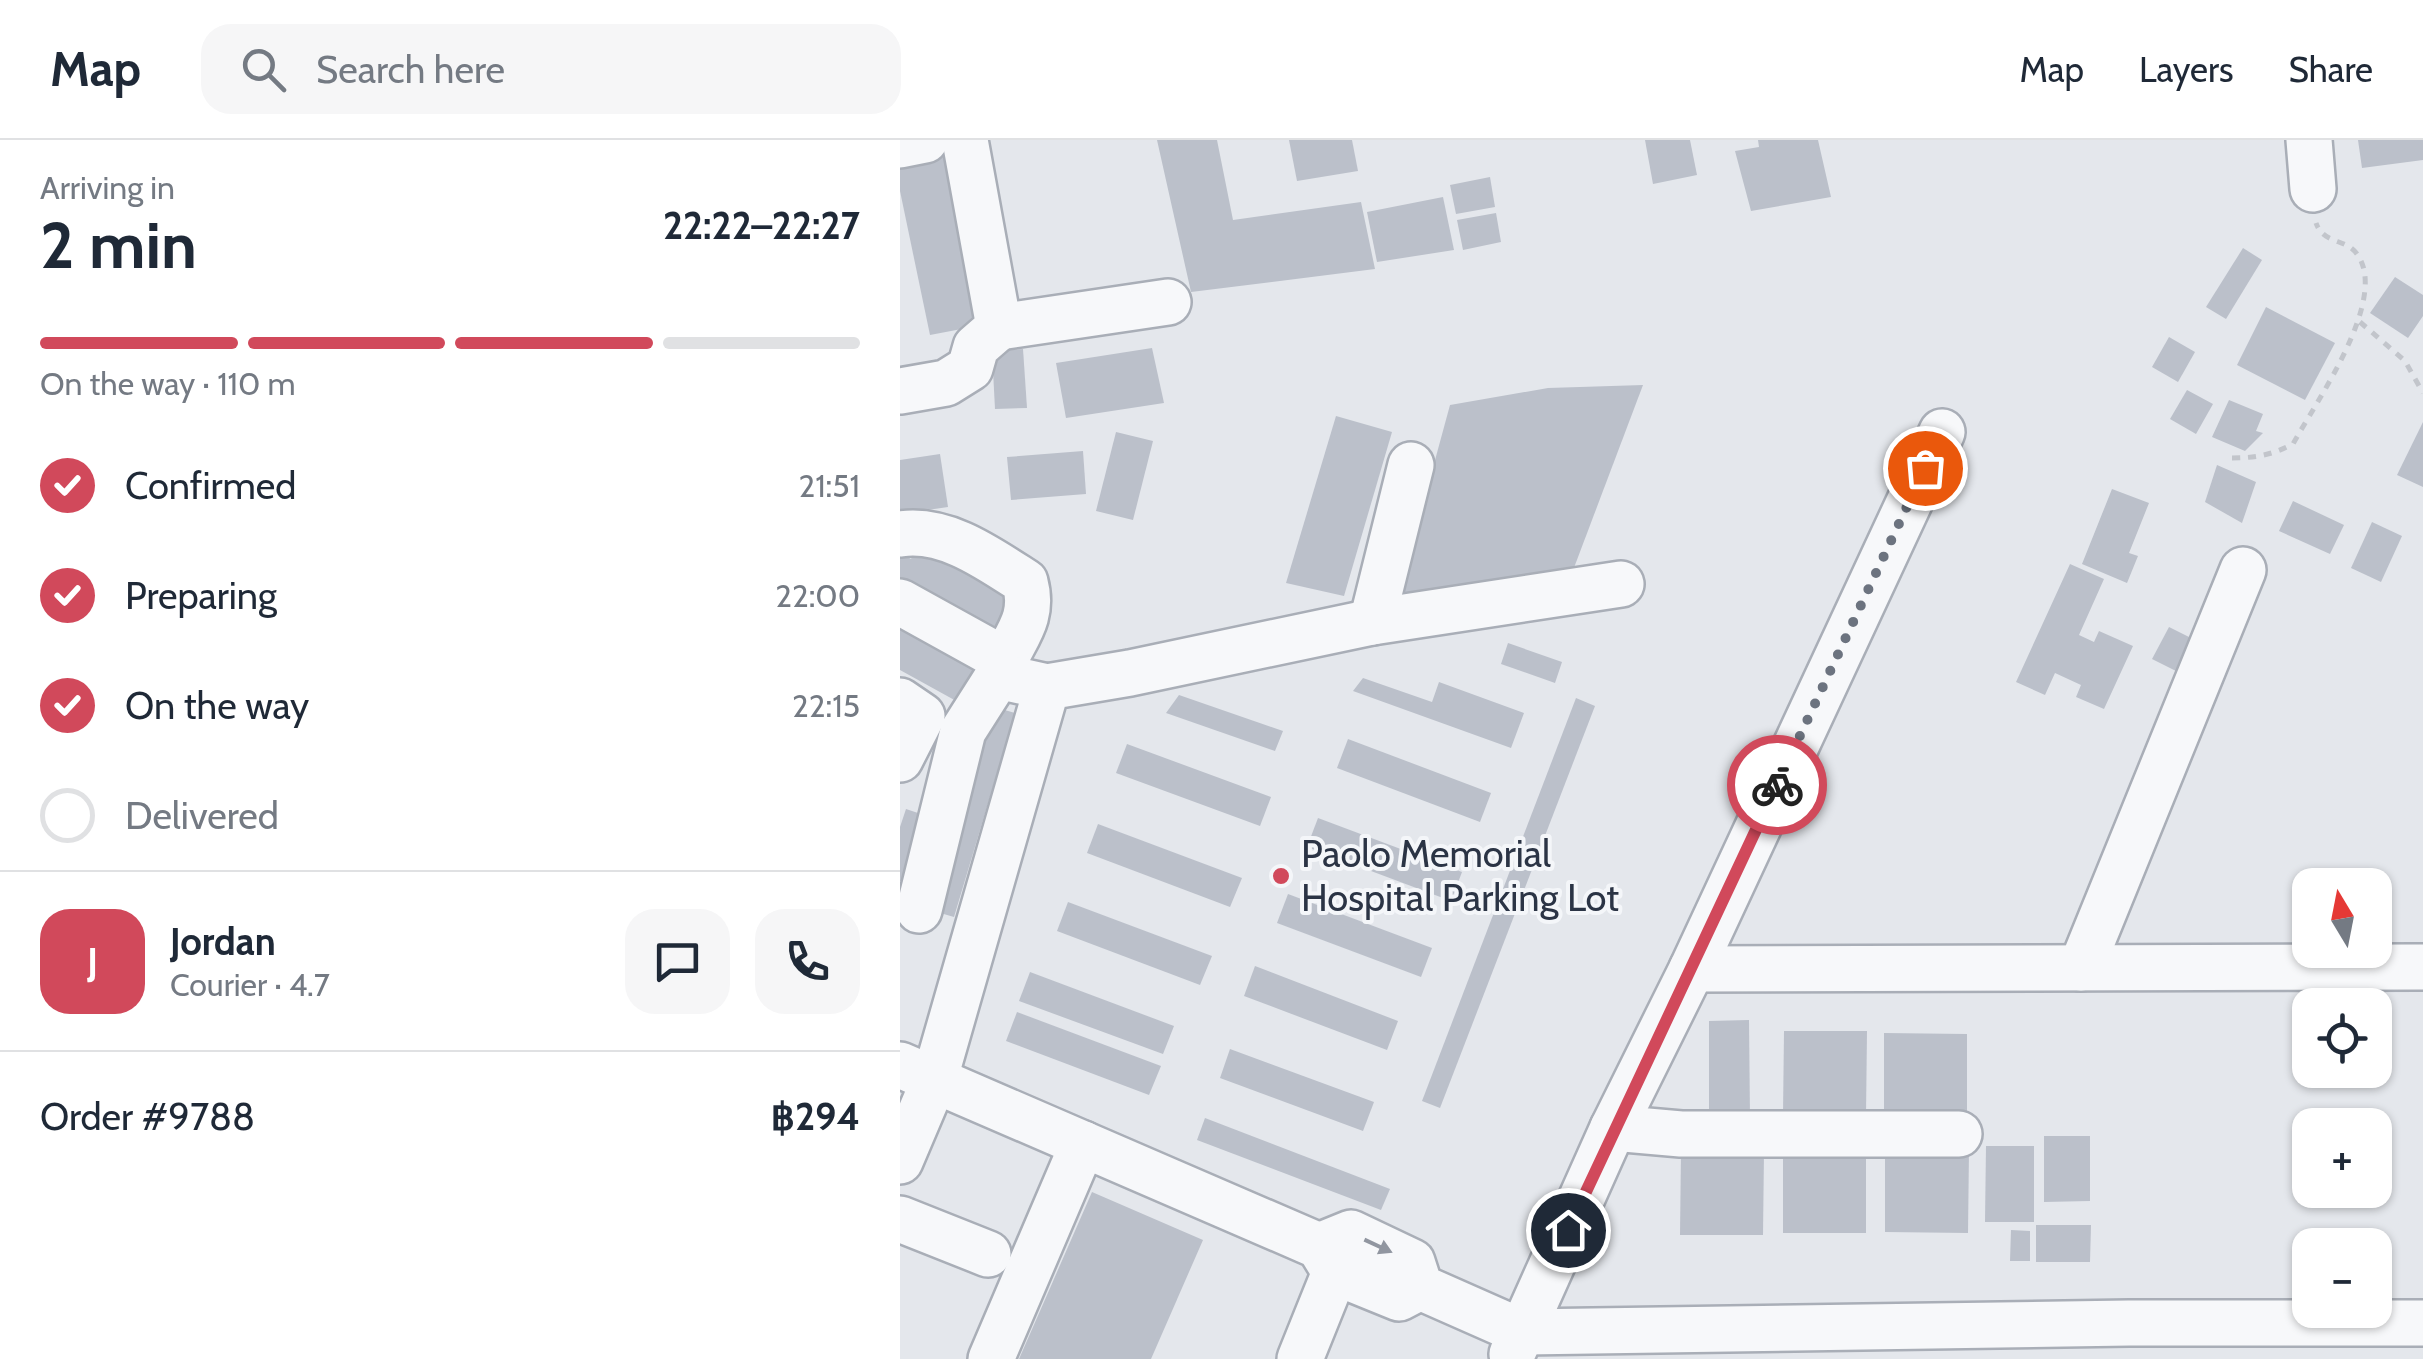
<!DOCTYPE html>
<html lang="en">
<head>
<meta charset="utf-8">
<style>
	:root { --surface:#fff; --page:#f6f6f7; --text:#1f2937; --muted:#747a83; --line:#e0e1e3; --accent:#d1495b }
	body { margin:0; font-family:Cabin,sans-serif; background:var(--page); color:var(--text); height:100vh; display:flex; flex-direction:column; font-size:38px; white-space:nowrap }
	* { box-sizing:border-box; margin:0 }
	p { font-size:32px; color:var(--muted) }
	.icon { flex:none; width:55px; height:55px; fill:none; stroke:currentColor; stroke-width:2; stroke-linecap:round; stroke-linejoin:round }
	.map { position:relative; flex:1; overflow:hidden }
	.drawer { display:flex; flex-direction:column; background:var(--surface); width:900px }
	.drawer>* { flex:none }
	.needle { width:65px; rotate:350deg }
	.fabs { position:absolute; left:1392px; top:728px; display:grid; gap:20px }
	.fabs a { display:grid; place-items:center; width:100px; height:100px; border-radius:20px; background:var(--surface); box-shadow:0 2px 8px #0004; font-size:50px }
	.pin { position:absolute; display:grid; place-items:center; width:85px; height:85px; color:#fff; margin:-42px; border:5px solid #fff; border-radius:50%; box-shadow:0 2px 10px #0007 }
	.courier { position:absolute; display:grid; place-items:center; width:100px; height:100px; margin:-50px; border:8px solid #d1495b; border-radius:50%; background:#fff; color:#222; box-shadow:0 2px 12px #0007 }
	.overview em { font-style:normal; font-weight:800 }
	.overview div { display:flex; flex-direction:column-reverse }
	.overview { display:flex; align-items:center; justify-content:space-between; height:170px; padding:0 40px }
	h1 { font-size:65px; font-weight:800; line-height:75px }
	.bar { display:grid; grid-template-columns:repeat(4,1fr); gap:15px 10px; align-content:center; height:120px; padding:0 40px }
	.bar i { height:12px; border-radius:8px; background:var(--line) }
	.bar .on { background:var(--accent) }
	.bar p { grid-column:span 4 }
	.line { display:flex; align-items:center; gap:25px; padding:0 40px; border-top:2px solid var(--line) }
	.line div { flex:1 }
	.round { display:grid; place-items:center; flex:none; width:105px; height:105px; border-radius:30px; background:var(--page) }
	ol { padding:0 40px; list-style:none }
	li { display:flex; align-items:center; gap:30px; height:110px }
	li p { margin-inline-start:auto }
	li .icon { padding:10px; border-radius:50%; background:var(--accent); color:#fff; stroke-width:4 }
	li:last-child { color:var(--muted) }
	li i { width:55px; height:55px; border:5px solid var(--line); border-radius:50% }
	header { display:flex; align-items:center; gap:60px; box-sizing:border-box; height:140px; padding:0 50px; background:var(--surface); border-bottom:2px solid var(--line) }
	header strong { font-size:48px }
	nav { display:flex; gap:55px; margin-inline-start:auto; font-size:35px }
	.search { width:700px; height:90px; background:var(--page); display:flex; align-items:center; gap:25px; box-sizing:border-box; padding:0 35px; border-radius:30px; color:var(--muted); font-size:38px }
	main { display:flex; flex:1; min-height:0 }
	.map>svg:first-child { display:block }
</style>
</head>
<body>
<header>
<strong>Map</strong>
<div class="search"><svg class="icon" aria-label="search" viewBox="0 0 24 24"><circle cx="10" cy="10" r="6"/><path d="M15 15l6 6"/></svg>Search here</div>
<nav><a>Map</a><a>Layers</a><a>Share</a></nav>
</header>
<main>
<section class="drawer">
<div class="overview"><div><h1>2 min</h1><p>Arriving in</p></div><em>22:22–22:27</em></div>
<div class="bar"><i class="on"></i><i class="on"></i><i class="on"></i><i></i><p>On the way · 110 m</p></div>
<ol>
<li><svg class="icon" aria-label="check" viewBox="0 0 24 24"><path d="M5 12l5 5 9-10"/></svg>Confirmed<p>21:51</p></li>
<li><svg class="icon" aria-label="check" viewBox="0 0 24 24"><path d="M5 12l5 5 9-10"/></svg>Preparing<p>22:00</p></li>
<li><svg class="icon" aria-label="check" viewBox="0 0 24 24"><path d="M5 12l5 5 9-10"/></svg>On the way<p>22:15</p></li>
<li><i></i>Delivered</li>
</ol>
<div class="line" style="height:180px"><b class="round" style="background:var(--accent);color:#fff">J</b><div><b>Jordan</b><p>Courier · 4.7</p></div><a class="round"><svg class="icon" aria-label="chat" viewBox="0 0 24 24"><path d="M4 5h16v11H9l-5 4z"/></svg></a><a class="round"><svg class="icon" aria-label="phone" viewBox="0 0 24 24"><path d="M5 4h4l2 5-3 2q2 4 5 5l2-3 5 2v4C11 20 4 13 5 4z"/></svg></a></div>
<div class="line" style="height:130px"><div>Order #9788</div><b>฿294</b></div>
</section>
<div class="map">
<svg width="1523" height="1219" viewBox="0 0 1523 1219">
	<rect width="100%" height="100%" fill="#e4e7ec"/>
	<!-- building -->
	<g fill="#bbc0ca">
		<polygon points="257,0 317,0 333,80 461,62 475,129 291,152"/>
		<polygon points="389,0 452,0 458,31 397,41"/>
		<polygon points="745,0 790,0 797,35 753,44"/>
		<polygon points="858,0 918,0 931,57 851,71 835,11 859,7"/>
		<polygon points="1458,0 1523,0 1523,20 1462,28"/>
		<polygon points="60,13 93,183 30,195 0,51 0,27"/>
		<polygon points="590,37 595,67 556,74 550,45"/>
		<polygon points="543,57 554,110 477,122 467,72"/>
		<polygon points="596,73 601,102 563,110 557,80"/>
		<polygon points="1343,108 1362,120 1326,179 1306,167"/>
		<polygon points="1495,137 1523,155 1523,176 1508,198 1470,173"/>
		<polygon points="1366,167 1435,203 1405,260 1337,225"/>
		<polygon points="1269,197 1295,212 1278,242 1252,227"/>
		<polygon points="252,208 264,263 166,278 156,223"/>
		<polygon points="123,209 127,268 95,269 92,211"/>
		<polygon points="743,245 672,433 497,460 550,265 648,248"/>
		<polygon points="1287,250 1313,264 1296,294 1270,279"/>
		<polygon points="1329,260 1363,274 1356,291 1363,293 1345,311 1312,297"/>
		<polygon points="436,276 492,292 444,456 386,443"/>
		<polygon points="1523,282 1523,347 1497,335"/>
		<polygon points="216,292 253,301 233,380 196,371"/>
		<polygon points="183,311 186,354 111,360 107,317"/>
		<polygon points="40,314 48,367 0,374 0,320"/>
		<polygon points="1317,325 1356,342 1342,383 1305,362"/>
		<polygon points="1212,349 1249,363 1229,413 1238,416 1227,443 1182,424"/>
		<polygon points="1393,361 1444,385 1430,414 1379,391"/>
		<polygon points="1472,382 1502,396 1481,442 1451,428"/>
		<polygon points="18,406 114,457 94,494 0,443 0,413 11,419"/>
		<polygon points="1170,424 1204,439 1179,495 1194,502 1199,491 1233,506 1204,569 1176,557 1181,545 1155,533 1145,555 1116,542"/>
		<polygon points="0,484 78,526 58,562 0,530"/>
		<polygon points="1269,487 1293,499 1276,531 1252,519"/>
		<polygon points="608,503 662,522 655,543 601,524"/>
		<polygon points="463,538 532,562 539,542 624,573 611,608 453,551"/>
		<polygon points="279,555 383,591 375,611 266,573"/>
		<polygon points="676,558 695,566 540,968 522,961"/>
		<polygon points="91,566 115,573 54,777 30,770"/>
		<polygon points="448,599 591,653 580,682 437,628"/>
		<polygon points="227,604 371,657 360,686 216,633"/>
		<polygon points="6,669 24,675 3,742 0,741 0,687"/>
		<polygon points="418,678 562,732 551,761 407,707"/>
		<polygon points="198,684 342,738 330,767 187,713"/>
		<polygon points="388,754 532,808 521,837 377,783"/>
		<polygon points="168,762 312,816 300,845 157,791"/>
		<polygon points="355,826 498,881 487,910 344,856"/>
		<polygon points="130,832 274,886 263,914 119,861"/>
		<polygon points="117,872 261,926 249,955 106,901"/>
		<polygon points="849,880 850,979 809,979 809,881"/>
		<polygon points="884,891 967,891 966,975 883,975"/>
		<polygon points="984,893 1067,894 1067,978 984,978"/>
		<polygon points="330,909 474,962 463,991 320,938"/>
		<polygon points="305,978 490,1049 481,1070 297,1000"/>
		<polygon points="1144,996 1190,996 1190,1061 1144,1062"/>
		<polygon points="1086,1006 1134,1006 1134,1082 1085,1082"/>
		<polygon points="883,1008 966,1009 966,1093 883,1093"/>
		<polygon points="985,1008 1069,1009 1068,1093 985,1092"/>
		<polygon points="781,1011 864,1011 863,1095 780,1095"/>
		<polygon points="192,1052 303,1100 251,1219 119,1219"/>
		<polygon points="1136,1085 1191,1085 1190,1122 1136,1122"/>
		<polygon points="1111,1090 1130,1091 1130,1121 1110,1121"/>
	</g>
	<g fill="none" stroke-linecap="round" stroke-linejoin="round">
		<!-- minor casing -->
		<g stroke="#a9aeb7" stroke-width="50">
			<g id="minor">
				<polyline points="1409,0 1413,49"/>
				<polyline points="0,5 25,0"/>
				<polyline points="99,187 268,162"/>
				<polyline points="0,251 46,243 70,228 76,207 99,187 65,0"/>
				<path d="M0 394C45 387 88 418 125 442 136 483 110 500 98 536"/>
				<polyline points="0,462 103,519"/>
				<polyline points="472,482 511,325"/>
				<polyline points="0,561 22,576 0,619"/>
				<polyline points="19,770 63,591 98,536 147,547"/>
				<polyline points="1181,828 1343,430"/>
				<polyline points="792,829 1523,827"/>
				<polyline points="0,925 419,1106 435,1132 499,1158 520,1147"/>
				<polyline points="713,988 781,994 1059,994"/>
				<polyline points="0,1021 34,941 147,547 230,533 472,482 721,444"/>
				<polyline points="0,1079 88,1114"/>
				<polyline points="419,1106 451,1093 512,1122 520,1147 622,1192 1229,1183 1523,1183"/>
				<polyline points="612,1214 713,988 792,829 1042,292"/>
				<polyline points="91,1219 183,1004"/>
				<polyline points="400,1219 435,1132"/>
			</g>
		</g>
		<!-- path -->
		<g stroke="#c2c5cb" stroke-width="5" stroke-dasharray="8 8" stroke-linecap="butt">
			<polyline points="1460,182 1505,221 1523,253"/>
			<path d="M1332 318C1355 318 1372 315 1393 304 1415 263 1490 159 1457 114 1446 98 1424 105 1416 83"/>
		</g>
		<!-- minor -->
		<use href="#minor" stroke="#f7f8fa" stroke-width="45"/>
	</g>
	<!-- one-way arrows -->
	<defs><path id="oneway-solid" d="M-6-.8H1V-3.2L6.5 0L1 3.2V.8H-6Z" transform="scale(2.5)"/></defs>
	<use fill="#9196a0" href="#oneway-solid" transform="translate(478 1106) rotate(25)"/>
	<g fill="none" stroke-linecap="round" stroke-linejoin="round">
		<!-- done -->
		<polyline stroke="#6c737f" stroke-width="10" stroke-dasharray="0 18" points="877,645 1025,328"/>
		<!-- route -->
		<polyline stroke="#d1495b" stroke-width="12" points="668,1090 877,645"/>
	</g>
	<!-- markers -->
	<circle fill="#d1495b" stroke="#f4f6f9" stroke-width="4" cx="381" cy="736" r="10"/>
	<g text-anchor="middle" stroke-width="8" stroke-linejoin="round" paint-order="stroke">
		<!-- poi labels -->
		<g font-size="38" fill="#2b3445" stroke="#f4f6f9" text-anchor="start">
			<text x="401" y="727">Paolo Memorial<tspan x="401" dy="44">Hospital Parking Lot</tspan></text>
		</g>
	</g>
</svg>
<div class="fabs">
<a><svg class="needle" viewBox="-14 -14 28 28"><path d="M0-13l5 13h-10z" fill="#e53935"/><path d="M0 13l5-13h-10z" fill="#747a83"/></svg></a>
<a><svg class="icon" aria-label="locate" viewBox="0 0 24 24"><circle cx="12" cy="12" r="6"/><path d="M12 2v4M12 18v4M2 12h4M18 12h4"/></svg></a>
<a>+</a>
<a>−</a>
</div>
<div class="pin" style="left:1025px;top:328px;background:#ea580c"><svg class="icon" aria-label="bag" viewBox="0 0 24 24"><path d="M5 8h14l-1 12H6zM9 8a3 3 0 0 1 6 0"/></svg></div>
<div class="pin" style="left:668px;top:1090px;background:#1f2937"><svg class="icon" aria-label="home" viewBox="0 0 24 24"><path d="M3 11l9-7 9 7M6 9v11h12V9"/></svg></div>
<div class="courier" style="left:877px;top:645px"><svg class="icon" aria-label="bike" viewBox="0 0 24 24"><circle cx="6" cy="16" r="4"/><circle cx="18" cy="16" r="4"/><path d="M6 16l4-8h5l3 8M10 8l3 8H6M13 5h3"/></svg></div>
</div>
</main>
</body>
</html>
